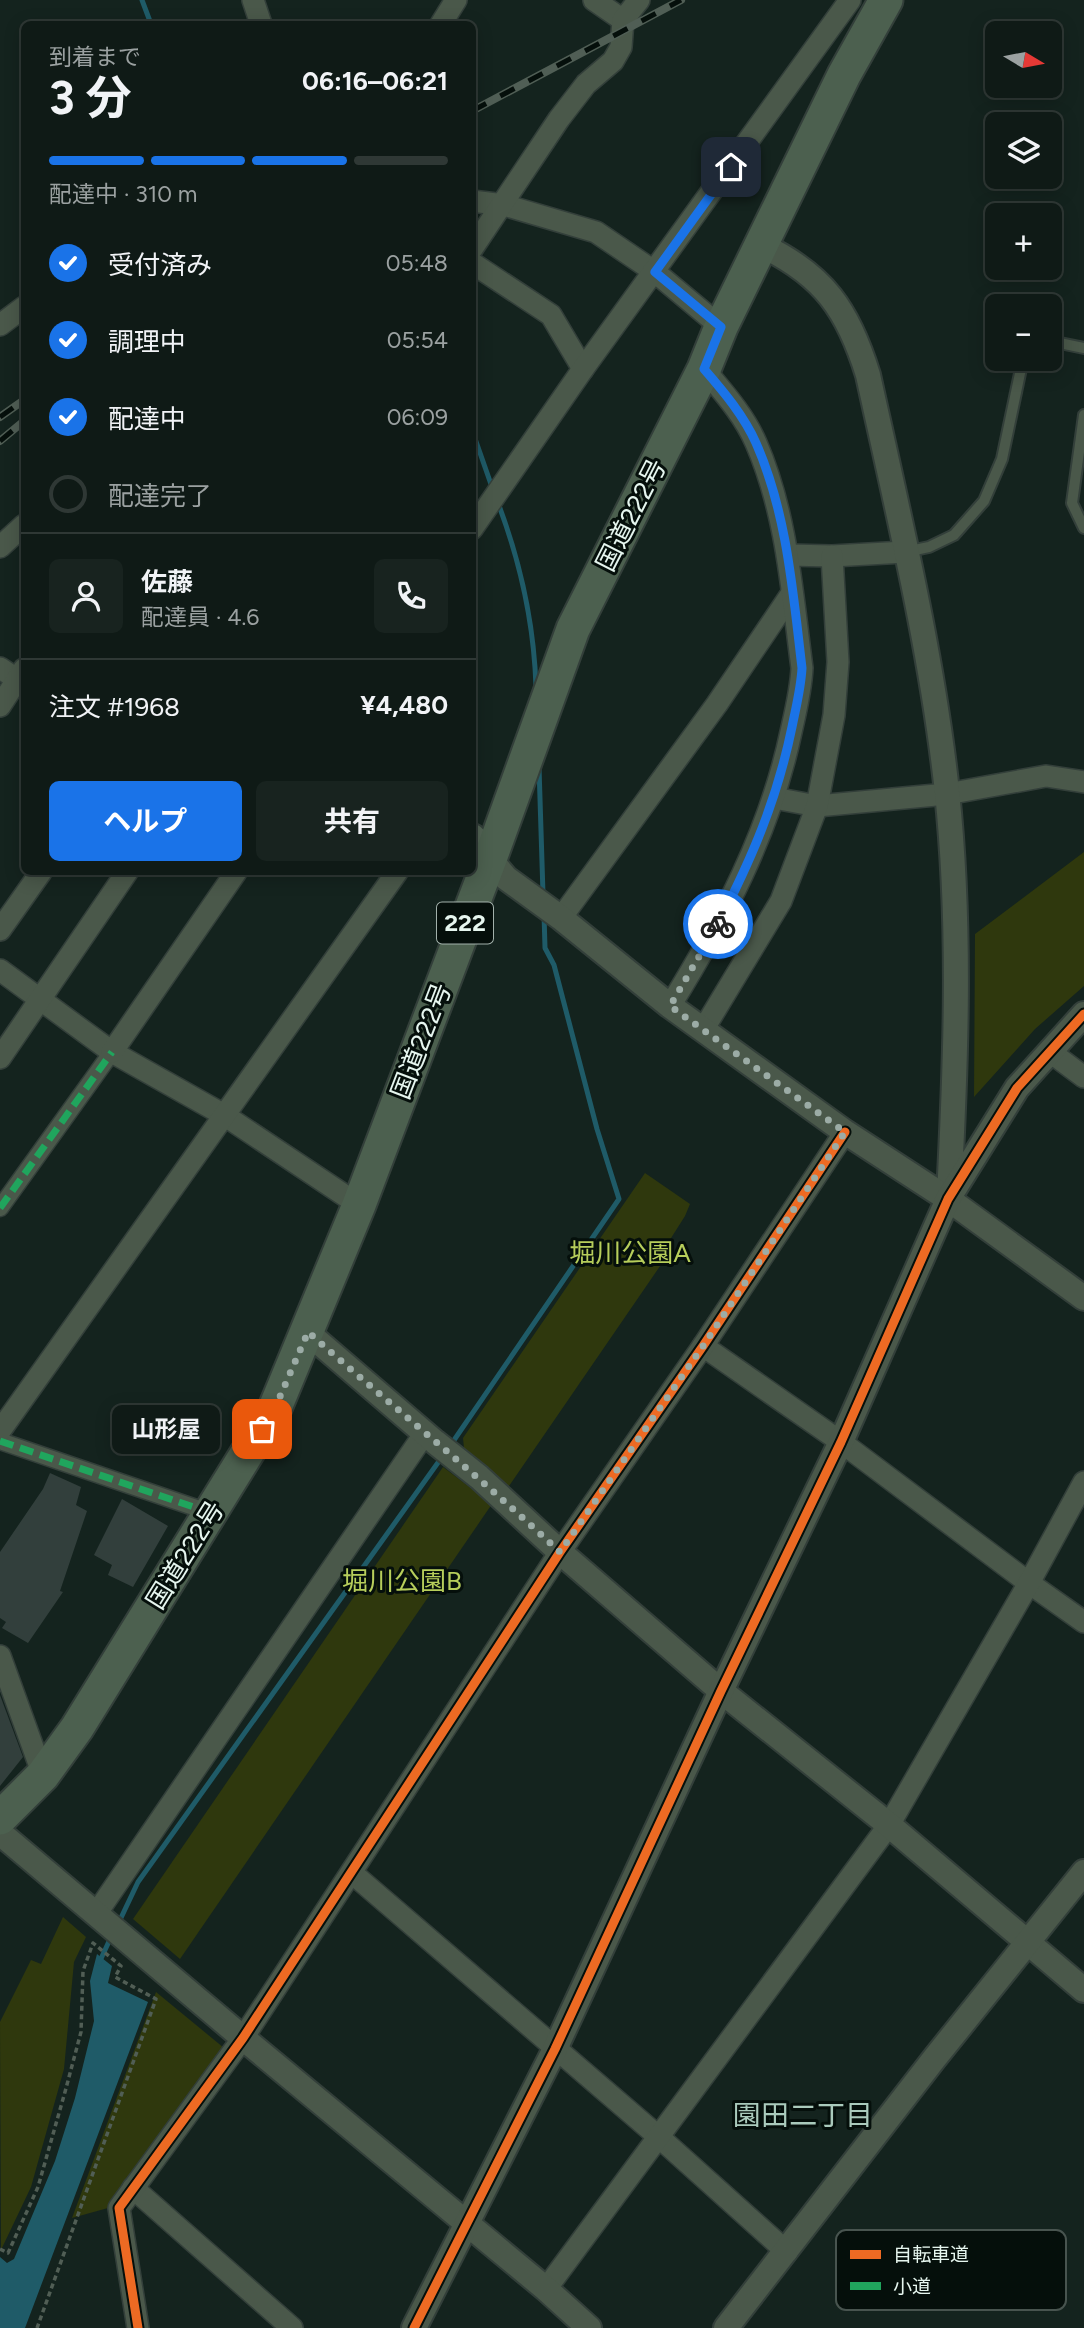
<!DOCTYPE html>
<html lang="ja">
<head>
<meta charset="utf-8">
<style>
	:root { --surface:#0f1a16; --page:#18231f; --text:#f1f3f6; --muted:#9ba1a1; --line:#2f3835; --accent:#1a73e8 }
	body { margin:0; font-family:Figtree,"Noto Sans JP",sans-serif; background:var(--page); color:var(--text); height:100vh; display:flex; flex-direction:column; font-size:26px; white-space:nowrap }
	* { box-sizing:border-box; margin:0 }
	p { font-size:23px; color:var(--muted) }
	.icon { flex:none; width:38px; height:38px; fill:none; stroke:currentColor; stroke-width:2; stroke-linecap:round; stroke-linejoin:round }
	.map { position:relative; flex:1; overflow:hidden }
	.drawer { position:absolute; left:21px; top:21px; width:455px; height:854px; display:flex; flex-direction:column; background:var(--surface); border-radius:10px; box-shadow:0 4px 18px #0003,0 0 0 2px var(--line) }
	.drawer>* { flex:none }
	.needle { width:46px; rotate:100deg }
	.controls { position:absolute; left:985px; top:21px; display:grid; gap:14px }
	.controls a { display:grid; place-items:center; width:77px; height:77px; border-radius:10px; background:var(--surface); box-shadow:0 4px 18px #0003,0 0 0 2px var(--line); font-size:35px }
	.pin { position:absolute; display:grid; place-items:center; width:60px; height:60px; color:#fff; margin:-30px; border-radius:14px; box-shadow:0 4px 10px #0006 }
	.courier { position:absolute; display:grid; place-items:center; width:70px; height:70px; margin:-35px; border:5px solid #1a73e8; border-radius:50%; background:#fff; color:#222; box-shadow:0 2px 9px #0007 }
	.bubble { position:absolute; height:49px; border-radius:10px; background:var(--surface); box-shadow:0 4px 18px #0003,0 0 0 2px var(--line); font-size:23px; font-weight:700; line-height:49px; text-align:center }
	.summary em { font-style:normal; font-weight:700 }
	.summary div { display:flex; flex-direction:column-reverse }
	.summary { display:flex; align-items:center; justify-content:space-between; height:119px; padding:0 28px }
	h1 { font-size:46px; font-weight:700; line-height:52px }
	.bar { display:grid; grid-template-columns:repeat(4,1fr); gap:10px 7px; align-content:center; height:84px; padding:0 28px }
	.bar i { height:9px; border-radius:5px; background:var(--line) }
	.bar .selected { background:var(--accent) }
	.bar p { grid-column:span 4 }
	.line { display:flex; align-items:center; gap:18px; padding:0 28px; border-top:2px solid var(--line) }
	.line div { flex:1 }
	.round { display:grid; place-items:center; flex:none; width:74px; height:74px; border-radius:10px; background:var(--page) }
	ol { padding:0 28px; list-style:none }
	li { display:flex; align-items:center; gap:21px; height:77px }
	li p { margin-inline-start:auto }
	li .icon { padding:7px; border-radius:50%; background:var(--accent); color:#fff; stroke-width:4 }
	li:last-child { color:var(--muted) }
	li i { width:38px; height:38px; border:4px solid var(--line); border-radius:50% }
	.button { display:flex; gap:14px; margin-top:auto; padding:14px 28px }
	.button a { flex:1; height:80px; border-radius:10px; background:var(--accent); color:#fff; font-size:28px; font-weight:700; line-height:80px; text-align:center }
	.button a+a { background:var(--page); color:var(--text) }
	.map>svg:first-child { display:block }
</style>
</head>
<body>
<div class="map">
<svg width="1084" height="2328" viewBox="0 0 1084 2328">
	<rect width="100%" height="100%" fill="#14231e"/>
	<!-- green -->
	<g fill="#2f380d">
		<polygon points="1084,852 1084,986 1035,1029 974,1097 975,934"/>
		<polygon points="645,1173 690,1204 685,1216 666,1246 669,1253 507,1489 464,1448 463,1438"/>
		<polygon points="443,1467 492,1504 180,1959 133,1919"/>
		<polygon points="63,1917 86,1937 74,1962 64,2069 31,2187 1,2250 0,2022 31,1960 41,1964"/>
		<polygon points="156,1992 224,2048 108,2208 72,2218"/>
	</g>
	<!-- water -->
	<polygon fill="#1f5b68" points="97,1954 112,1966 108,1983 148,2002 25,2328 0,2328 0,2257 7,2263 14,2259 55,2161 75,2098 94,2021 90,1981"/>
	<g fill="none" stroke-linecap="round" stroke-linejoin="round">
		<!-- stream -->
		<g stroke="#1f5b68" stroke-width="5">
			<polyline points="142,0 151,24"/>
			<polyline points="472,430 493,490"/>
			<path d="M498 503C520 561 534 625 536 687"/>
			<polyline points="539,767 543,894"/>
			<polyline points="450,1446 619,1199 597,1129 554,965 545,948 544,914"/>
			<polyline points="119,1922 138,1882 442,1457"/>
			<polyline points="99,1963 111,1937"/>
		</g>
	</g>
	<!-- building -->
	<g fill="#323f3c">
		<polygon points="50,1473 81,1487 76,1505 87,1511 60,1591 63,1592 28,1643 2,1628 6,1622 0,1618 0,1552 43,1489"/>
		<polygon points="122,1499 168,1526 133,1587 108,1575 112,1565 94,1555"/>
		<polygon points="0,1695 23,1757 0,1786"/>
	</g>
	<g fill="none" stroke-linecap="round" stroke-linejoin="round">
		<!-- service casing -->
		<g stroke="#333f3a" stroke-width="14">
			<g id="service">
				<polyline points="1050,341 1084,348"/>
				<polyline points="1084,415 1072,503 1084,528"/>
				<polyline points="905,552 929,547 954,535 984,501 1002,459 1023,359"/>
			</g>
		</g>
		<!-- pedestrian casing -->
		<g stroke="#333f3a" stroke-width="19">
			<g id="pedestrian">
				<polyline points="0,1208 112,1052"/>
				<polyline points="0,1441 211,1513"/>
			</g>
		</g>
		<!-- minor casing -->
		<g stroke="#333f3a" stroke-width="24">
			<g id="minor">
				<polyline points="253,0 261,24"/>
				<polyline points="594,0 623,20"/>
				<polyline points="441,24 456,0"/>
				<polyline points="472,201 504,205 596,232 655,272 721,327"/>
				<polyline points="472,249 559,119 586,84 613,61 621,47 623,20 639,0"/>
				<polyline points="472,263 551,315 583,369"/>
				<polyline points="0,325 24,307"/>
				<polyline points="472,529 583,369 850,0"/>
				<polyline points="0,547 24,525"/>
				<polyline points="788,555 832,556 905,552"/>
				<polyline points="0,668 18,680"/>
				<polyline points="0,706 24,669"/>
				<polyline points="774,798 817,806 947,794 1046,776 1084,782"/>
				<polyline points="561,918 717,704 792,593"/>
				<polyline points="0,930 41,872"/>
				<polyline points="0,970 112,1052 224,1115 359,1205"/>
				<path d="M670 1006C723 920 770 832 791 732 796 710 801 690 802 668 792 593 787 514 756 443 744 415 723 392 704 369"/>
				<polyline points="703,1030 781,901 817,806 834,715 838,662 832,556"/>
				<polyline points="1049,1051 1084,1077"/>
				<polyline points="112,1052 236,872"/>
				<polyline points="0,1058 127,872"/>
				<polyline points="703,1346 841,1442 1029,1583 1084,1622"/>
				<polyline points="0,1431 397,872"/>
				<polyline points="0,1656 43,1775"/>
				<polyline points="352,1873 660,2138 787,2252"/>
				<polyline points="96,1914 425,1433"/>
				<polyline points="133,2188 292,2328"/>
				<polyline points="546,2289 889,1825 1029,1583 1084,1482"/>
				<polyline points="138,2328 119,2208 243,2038 560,1552 703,1346 845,1132"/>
			</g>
		</g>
		<!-- tertiary casing -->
		<g stroke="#333f3a" stroke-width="28">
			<g id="tertiary">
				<path d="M761 245C824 275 848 310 868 375 898 513 932 652 947 792 961 926 956 1061 949 1195"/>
				<polyline points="490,859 506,878 561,918 670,1006 845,1132 948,1199 1084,1298"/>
				<polyline points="308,1333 435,1442 479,1477 560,1552 721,1691 889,1825 1084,1990"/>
				<polyline points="0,1833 243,2038 546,2289 589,2328"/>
				<polyline points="414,2328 555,2049 721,1691 841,1442 948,1199 1017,1088 1084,1014"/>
				<polyline points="726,2328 934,2059 1084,1872"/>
			</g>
		</g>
		<!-- secondary casing -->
		<g stroke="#333f3a" stroke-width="32">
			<polyline id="secondary" points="472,838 490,859"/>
		</g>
		<!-- trunk casing -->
		<g stroke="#333f3a" stroke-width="37">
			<polyline id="trunk" points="0,1818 43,1775 77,1728 275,1408 359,1205 490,859 573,629 704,369 721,327 844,75 886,0"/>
		</g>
		<!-- path -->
		<polyline stroke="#515e55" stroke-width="3.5" stroke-dasharray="5 3.5" stroke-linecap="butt" points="0,2249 8,2253 38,2187 65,2092 81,2032 83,1971 93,1943 121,1966 115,1977 156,1999 37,2328"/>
		<!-- service -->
		<use href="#service" stroke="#4a584a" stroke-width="10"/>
		<!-- pedestrian -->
		<use href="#pedestrian" stroke="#4a584a" stroke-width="16"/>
		<!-- minor -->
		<use href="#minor" stroke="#4a584a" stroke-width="21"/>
		<!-- tertiary -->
		<use href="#tertiary" stroke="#4a584a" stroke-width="24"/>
		<!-- secondary -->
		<use href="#secondary" stroke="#526354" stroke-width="28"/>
		<!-- trunk -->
		<use href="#trunk" stroke="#4c604f" stroke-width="33"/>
		<!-- rail casing -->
		<g stroke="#505e55" stroke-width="8">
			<g id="rail">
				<polyline points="472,111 681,0"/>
				<polyline points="0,417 24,400"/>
				<polyline points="0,441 24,421"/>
			</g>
		</g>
		<!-- rail -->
		<use href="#rail" stroke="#050f0b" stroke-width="5" stroke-dasharray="16" stroke-linecap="butt"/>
		<!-- quiet -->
		<g stroke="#20a55d" stroke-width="7" stroke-dasharray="14 7" stroke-linecap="butt">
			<polyline points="0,1208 112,1052"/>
			<polyline points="0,1441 211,1513"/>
		</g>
		<!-- cycleway casing -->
		<g stroke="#050f0b" stroke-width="13">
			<g id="cycleway">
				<polyline points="138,2328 119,2208 243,2038 560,1552 703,1346 845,1132"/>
				<polyline points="414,2328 555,2049 721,1691 841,1442 948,1199 1017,1088 1084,1014"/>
			</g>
		</g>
		<!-- cycleway -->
		<use href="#cycleway" stroke="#ed6a23" stroke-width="9"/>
	</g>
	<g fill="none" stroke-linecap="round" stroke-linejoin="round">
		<!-- done -->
		<path stroke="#9caca6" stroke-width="7" stroke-dasharray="0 12.6" d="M262 1429 275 1408 308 1332C392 1406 479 1476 560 1552L703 1346 845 1132 670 1006 718 924"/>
		<!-- route -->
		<path stroke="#1a73e8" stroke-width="9" d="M718 924C752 858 777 800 792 727 796 707 801 688 802 668 793 593 787 513 756 443 744 416 724 392 704 369L721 327 655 272 731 167"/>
	</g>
	<g text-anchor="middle" stroke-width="6" stroke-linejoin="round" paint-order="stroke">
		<!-- shield labels -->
		<rect fill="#050f0b" stroke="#a2b1ab" stroke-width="2" x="437" y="902.5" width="56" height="41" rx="5"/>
		<g font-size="24" font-weight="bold" fill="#e6f6ef">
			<text x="465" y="931">222</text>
		</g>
		<!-- street labels -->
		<g font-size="26" fill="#e6f6ef" stroke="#050f0b">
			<text transform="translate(631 515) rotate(-63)" y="9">国道222号</text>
			<text transform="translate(421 1041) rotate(-69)" y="9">国道222号</text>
			<text transform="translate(185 1555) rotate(-58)" y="9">国道222号</text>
		</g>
		<!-- park labels -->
		<g font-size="26" fill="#b7ce5b" stroke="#050f0b">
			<text x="630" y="1262">堀川公園A</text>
			<text x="402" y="1590">堀川公園B</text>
		</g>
		<!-- neighbourhood labels -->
		<g font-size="28" fill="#aacabc" stroke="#050f0b">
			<text x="803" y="2125">園田二丁目</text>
		</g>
	</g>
	<!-- legend -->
	<rect x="836" y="2230" width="230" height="80" rx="10" fill="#050f0b" stroke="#48544f" stroke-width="2"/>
	<rect x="850" y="2250" width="31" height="9" fill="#ed6a23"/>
	<rect x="850" y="2282" width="31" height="8" fill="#20a55d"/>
	<g font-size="19" fill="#e6f6ef">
		<text x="893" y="2261">自転車道</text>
		<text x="893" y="2293">小道</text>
	</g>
</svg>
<div class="controls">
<a><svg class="needle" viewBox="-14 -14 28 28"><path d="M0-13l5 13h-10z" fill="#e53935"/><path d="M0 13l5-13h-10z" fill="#9ba1a1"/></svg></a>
<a><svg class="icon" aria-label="layers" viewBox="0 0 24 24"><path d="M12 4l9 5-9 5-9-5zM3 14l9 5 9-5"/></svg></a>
<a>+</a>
<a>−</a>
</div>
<div class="pin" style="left:262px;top:1429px;background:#ea580c"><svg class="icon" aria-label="bag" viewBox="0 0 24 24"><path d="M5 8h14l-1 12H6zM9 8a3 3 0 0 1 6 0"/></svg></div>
<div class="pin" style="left:731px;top:167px;background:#1f2937"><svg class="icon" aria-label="home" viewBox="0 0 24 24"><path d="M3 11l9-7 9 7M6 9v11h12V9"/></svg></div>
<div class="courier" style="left:718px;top:924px"><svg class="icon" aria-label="bike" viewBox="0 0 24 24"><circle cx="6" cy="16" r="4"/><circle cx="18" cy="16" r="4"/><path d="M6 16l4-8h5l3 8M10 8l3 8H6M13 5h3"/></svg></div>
<div class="bubble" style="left:112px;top:1405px;width:108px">山形屋</div>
<section class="drawer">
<div class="summary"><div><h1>3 分</h1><p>到着まで</p></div><em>06:16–06:21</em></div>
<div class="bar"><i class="selected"></i><i class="selected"></i><i class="selected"></i><i></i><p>配達中 · 310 m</p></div>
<ol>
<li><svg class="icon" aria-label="check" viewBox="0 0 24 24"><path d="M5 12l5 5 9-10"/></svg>受付済み<p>05:48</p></li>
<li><svg class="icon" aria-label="check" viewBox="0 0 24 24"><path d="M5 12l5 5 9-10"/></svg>調理中<p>05:54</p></li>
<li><svg class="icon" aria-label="check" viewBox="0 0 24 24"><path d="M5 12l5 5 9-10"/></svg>配達中<p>06:09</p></li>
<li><i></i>配達完了</li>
</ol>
<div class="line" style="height:126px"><a class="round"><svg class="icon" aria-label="person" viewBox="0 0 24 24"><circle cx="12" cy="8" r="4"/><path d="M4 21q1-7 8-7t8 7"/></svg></a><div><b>佐藤</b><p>配達員 · 4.6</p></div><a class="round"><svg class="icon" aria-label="phone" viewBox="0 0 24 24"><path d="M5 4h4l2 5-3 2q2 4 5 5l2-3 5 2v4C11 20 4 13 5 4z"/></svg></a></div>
<div class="line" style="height:91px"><div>注文 #1968</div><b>¥4,480</b></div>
<div class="button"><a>ヘルプ</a><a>共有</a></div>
</section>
</div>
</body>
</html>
